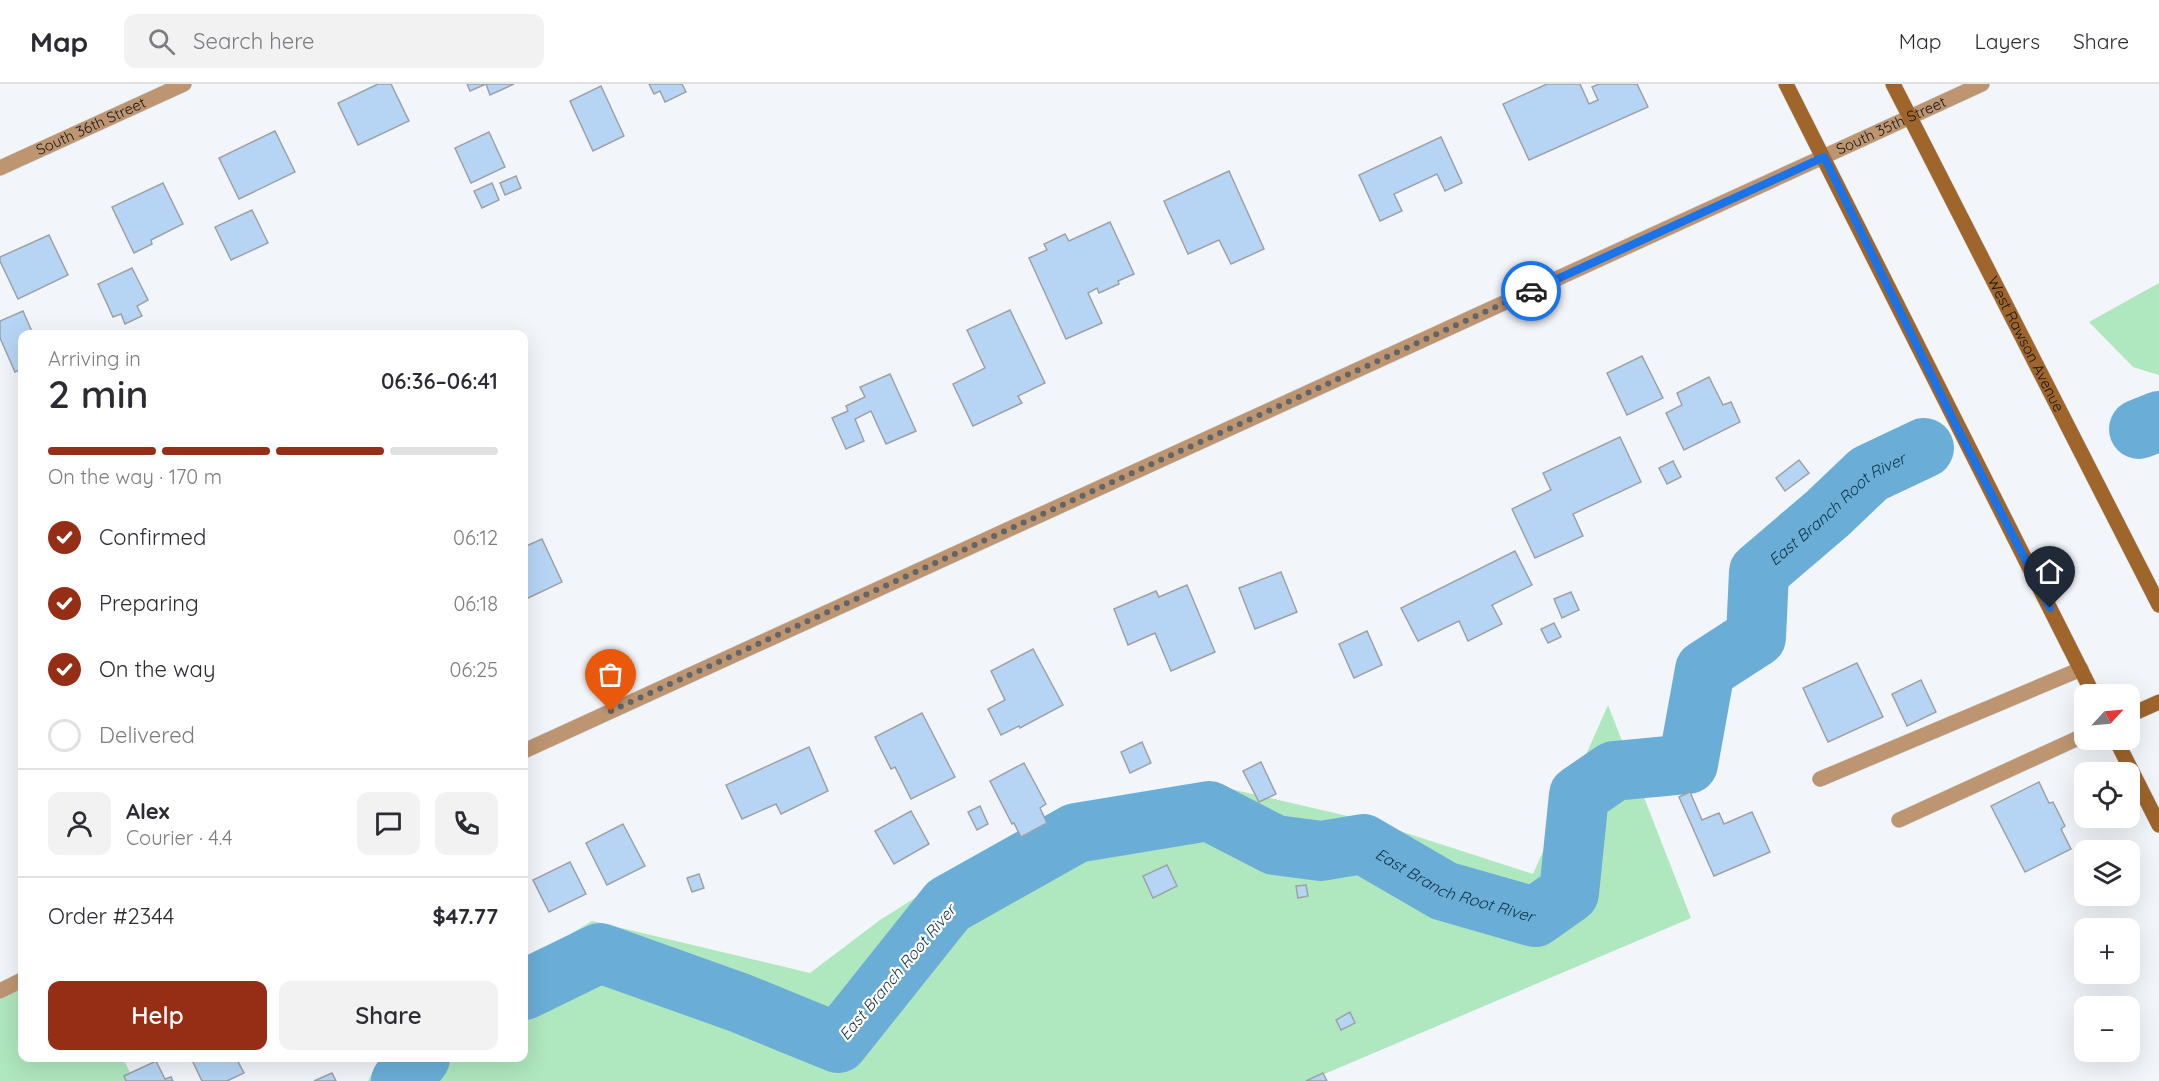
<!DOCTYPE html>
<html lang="en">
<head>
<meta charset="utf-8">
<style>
	:root { --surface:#fff; --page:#f2f2f3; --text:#2b2b33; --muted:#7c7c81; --line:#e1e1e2; --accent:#962d15 }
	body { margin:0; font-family:Quicksand,sans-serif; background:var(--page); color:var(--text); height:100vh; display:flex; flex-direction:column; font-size:22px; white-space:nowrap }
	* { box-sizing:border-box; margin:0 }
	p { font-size:20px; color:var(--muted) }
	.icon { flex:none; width:33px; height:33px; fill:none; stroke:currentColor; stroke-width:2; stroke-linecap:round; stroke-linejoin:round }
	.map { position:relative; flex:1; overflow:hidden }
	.drawer { position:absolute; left:18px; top:246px; width:510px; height:732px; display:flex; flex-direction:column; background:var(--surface); border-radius:12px; box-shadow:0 6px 24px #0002 }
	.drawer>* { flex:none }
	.needle { width:39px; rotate:64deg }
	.controls { position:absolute; left:2074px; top:600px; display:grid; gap:12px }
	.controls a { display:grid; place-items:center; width:66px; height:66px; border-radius:12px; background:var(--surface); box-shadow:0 6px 24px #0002; font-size:30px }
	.pin { position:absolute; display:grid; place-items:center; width:51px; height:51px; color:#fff; margin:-62px -26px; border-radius:50% 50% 50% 0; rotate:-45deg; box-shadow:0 0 6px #0007 }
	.pin .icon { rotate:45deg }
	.courier { position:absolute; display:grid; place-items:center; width:60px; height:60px; margin:-30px; border:4px solid #1a73e8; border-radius:50%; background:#fff; color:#222; box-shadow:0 2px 8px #0007 }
	.summary em { font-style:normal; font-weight:600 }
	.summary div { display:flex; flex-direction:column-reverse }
	.summary { display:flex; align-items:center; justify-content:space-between; height:102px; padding:0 30px }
	h1 { font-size:39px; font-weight:600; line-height:45px }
	.bar { display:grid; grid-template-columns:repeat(4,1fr); gap:9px 6px; align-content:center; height:72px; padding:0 30px }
	.bar i { height:8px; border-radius:4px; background:var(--line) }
	.bar .selected { background:var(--accent) }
	.bar p { grid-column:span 4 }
	.line { display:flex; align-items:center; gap:15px; padding:0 30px; border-top:2px solid var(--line) }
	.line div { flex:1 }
	.round { display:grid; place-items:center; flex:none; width:63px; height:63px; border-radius:12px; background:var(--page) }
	ol { padding:0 30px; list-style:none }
	li { display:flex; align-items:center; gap:18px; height:66px }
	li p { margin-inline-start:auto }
	li .icon { padding:6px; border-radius:50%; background:var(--accent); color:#fff; stroke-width:4 }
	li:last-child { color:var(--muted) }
	li i { width:33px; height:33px; border:3px solid var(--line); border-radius:50% }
	.primary-button { display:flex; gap:12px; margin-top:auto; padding:12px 30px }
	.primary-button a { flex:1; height:69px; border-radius:12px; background:var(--accent); color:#fff; font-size:24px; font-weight:600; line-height:69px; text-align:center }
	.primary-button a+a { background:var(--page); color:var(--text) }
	header { display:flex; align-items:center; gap:36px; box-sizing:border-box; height:84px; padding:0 30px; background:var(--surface); border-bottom:2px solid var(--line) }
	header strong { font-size:28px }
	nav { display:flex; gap:33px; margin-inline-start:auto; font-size:21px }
	.search { width:420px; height:54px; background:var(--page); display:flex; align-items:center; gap:15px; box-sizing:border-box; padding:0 21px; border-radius:12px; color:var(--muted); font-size:22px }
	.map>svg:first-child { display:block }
</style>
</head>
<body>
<header>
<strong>Map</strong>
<div class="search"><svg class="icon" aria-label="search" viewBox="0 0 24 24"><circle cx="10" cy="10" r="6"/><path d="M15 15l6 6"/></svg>Search here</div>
<nav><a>Map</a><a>Layers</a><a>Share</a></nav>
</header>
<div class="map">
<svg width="2159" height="997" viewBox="0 0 2159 997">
	<rect width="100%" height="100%" fill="#f2f5f9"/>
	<!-- green -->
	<g fill="#afe7be">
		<polygon points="2159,199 2159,291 2133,283 2089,238"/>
		<polygon points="1608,621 1691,834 1308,997 368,997 380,974 524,974 524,878 592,837 810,889 880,836 1005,757 1209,700 1369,737 1533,790"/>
		<polygon points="22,897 22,974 123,974 134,997 0,997 0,907"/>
	</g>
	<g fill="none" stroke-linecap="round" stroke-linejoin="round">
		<!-- river -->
		<g stroke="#6aaed8" stroke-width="60">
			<polyline points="2139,345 2159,337"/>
			<path id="s1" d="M524 906 600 869 740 919 838 959 948 821 1076 749 1209 727 1275 761 1321 767 1363 760 1444 807 1535 833 1569 809 1579 711 1614 687 1688 680 1705 586 1756 553 1759 488 1827 430 1869 390 1924 364"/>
			<polyline points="401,997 420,974"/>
		</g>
	</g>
	<!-- building -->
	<g fill="#b6d5f5" stroke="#9ea1a5" stroke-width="1.5">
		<polygon points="378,0 391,0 409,37 358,61 338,19"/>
		<polygon points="467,0 514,0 490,11 486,0 470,7"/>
		<polygon points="649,0 682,0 686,8 665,18 660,7 654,10"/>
		<polygon points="1547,0 1580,0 1589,20 1598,16 1592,3 1599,0 1637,0 1648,23 1529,76 1503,20"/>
		<polygon points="601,2 624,52 593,67 570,17"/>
		<polygon points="275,47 295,88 239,115 219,74"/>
		<polygon points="489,48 505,83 471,99 455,64"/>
		<polygon points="1441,53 1462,99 1445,107 1437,90 1394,110 1402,127 1380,137 1359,91"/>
		<polygon points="1229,87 1264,165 1231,180 1219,156 1188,170 1164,117"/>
		<polygon points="516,92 521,104 505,111 500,99"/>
		<polygon points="163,99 183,140 151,156 152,160 134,169 112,123"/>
		<polygon points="492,99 499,116 482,124 474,107"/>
		<polygon points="252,126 268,159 231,176 215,143"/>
		<polygon points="1110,138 1134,190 1118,197 1119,200 1099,209 1097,204 1088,209 1102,239 1066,255 1029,174 1047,166 1044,160 1065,150 1069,157"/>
		<polygon points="49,151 68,191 18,215 0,177 0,173"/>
		<polygon points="132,184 148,216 137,222 142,232 125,240 121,230 113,233 98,200"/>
		<polygon points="1010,226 1045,299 1018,312 1022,319 973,342 953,300 985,284 967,246"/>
		<polygon points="23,227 33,250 22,250 22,285 15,288 0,254 0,237"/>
		<polygon points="1642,272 1663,314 1627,331 1607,289"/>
		<polygon points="890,290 916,347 886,360 871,327 855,335 864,357 846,365 832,334 848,327 846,322 865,313 860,303"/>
		<polygon points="1709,293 1723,321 1731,318 1740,338 1684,366 1666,329 1682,321 1677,309"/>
		<polygon points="1620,353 1641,398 1573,430 1583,452 1535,474 1512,425 1551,406 1543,389"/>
		<polygon points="1799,376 1809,389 1785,407 1776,394"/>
		<polygon points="1673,377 1681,393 1667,400 1659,384"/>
		<polygon points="542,455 562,498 524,516 524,463"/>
		<polygon points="1515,467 1532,501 1492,521 1502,540 1468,557 1459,537 1418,557 1401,524"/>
		<polygon points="1281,488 1297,528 1255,545 1239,504"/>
		<polygon points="1187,501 1215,568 1171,587 1155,549 1128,561 1114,525 1156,507 1159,513"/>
		<polygon points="1571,508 1579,526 1562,534 1554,515"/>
		<polygon points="1554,539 1561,553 1548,559 1541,545"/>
		<polygon points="1367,547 1382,581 1354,594 1339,560"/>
		<polygon points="1033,565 1063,621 1020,644 1019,642 1001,651 988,625 1005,616 991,587"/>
		<polygon points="1857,579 1883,633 1828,658 1803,604"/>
		<polygon points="1921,596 1936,628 1907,642 1892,610"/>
		<polygon points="922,629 955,693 911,715 895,683 891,685 875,653"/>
		<polygon points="1142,658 1151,679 1130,689 1121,668"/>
		<polygon points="809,663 828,707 781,730 776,720 742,735 726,701"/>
		<polygon points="1261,678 1276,710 1259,718 1243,687"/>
		<polygon points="1024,679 1046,720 1040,724 1047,739 1021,753 1014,739 1012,740 990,697"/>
		<polygon points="2039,698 2049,719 2053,718 2065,742 2061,745 2071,765 2025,788 1991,722"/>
		<polygon points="1690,708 1702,736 1719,729 1724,740 1752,728 1770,768 1714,792 1679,713"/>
		<polygon points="980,722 988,740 977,746 968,728"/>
		<polygon points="911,727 929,760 894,780 875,747"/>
		<polygon points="623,740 645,782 607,801 586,759"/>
		<polygon points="570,778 586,810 549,828 533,796"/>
		<polygon points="1167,781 1177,802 1153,814 1143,792"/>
		<polygon points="699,790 704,804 692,808 687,794"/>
		<polygon points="1306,801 1308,812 1298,814 1296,802"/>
		<polygon points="1350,928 1355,939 1341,946 1336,936"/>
		<polygon points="191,974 236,974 244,989 227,997 202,997"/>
		<polygon points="156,977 165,995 171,993 173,997 126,997 124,992"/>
		<polygon points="332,989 336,997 314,997"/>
		<polygon points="1323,989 1327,997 1306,997"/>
	</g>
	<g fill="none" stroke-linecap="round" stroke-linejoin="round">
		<!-- service casing -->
		<g stroke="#cfd1d5" stroke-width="16">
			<g id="service">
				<polyline points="1820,695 2081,585"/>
				<polyline points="1899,736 2085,651"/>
			</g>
		</g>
		<!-- minor casing -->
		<g stroke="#cfd1d5" stroke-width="16">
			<g id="minor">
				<path id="s2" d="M0 84 184 0"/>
				<polyline points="524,667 1823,73"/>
				<polyline points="0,907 22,896"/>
			</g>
		</g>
		<!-- tertiary casing -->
		<g stroke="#cfd1d5" stroke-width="16">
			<g id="tertiary">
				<path id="s3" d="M1823 73 1982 0"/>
			</g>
		</g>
		<!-- secondary casing -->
		<g stroke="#cfd1d5" stroke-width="16">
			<g id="secondary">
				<polyline points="1786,0 2093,610"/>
				<path id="s4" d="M1893 0 2159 521"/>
				<polyline points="2130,631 2159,618"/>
				<polyline points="2116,656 2159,741"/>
			</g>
		</g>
		<!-- service -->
		<use href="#service" stroke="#bd9571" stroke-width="15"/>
		<!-- minor -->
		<use href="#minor" stroke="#bd9571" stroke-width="15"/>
		<!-- tertiary -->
		<use href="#tertiary" stroke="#bd9571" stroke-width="15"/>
		<!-- secondary -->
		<use href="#secondary" stroke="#9f652b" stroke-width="15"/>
	</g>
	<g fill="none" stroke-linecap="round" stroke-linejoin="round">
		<!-- done -->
		<polyline stroke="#626467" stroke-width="6" stroke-dasharray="0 10.8" points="611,627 1531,207"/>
		<!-- route -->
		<polyline stroke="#1a73e8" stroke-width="8" points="1531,207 1824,73 1957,343 2050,524"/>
	</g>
	<g text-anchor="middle" stroke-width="4.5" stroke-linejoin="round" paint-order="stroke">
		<!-- street labels -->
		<g font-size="15" fill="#151618" stroke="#fff">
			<text dy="5" stroke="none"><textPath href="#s2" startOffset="100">South 36th Street</textPath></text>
			<text dy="5" stroke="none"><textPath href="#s3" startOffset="75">South 35th Street</textPath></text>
			<text dy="5" stroke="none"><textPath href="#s4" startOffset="292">West Rawson Avenue</textPath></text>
		</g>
		<!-- water labels -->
		<g font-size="16" font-style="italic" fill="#123143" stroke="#fff">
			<text dy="6" stroke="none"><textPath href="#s1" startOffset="1728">East Branch Root River</textPath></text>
			<text dy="6" stroke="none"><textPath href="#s1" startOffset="1062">East Branch Root River</textPath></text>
			<text transform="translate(897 888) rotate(-50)" y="6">East Branch Root River</text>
		</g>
	</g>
</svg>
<div class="controls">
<a><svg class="needle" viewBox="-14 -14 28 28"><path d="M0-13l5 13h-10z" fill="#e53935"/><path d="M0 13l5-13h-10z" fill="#7c7c81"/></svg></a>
<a><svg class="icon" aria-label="locate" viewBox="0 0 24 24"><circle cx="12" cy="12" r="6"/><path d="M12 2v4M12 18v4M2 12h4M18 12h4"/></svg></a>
<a><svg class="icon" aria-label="layers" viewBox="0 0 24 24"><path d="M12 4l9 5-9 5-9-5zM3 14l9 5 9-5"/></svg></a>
<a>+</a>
<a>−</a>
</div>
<div class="pin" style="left:611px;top:627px;background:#ea580c"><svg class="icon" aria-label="bag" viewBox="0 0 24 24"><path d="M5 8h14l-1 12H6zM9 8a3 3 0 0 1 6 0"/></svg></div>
<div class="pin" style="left:2050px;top:524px;background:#1f2937"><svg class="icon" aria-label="home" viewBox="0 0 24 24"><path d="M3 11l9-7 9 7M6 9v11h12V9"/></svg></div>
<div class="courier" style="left:1531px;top:207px"><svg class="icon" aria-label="car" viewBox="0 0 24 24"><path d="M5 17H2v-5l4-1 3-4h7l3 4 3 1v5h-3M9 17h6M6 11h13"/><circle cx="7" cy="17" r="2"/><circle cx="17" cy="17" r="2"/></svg></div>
<section class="drawer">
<div class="summary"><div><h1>2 min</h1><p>Arriving in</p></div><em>06:36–06:41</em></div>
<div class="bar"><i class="selected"></i><i class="selected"></i><i class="selected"></i><i></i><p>On the way · 170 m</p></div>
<ol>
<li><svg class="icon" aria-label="check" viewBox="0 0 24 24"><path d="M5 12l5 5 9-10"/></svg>Confirmed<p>06:12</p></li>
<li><svg class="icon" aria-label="check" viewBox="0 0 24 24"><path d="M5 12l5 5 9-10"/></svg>Preparing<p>06:18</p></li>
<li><svg class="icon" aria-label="check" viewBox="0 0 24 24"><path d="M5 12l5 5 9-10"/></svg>On the way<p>06:25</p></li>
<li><i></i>Delivered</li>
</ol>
<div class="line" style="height:108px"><a class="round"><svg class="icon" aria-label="person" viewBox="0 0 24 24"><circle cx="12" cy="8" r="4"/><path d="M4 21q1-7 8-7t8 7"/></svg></a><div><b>Alex</b><p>Courier · 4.4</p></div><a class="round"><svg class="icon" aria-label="chat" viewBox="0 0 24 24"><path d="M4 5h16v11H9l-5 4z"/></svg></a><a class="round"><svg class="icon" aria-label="phone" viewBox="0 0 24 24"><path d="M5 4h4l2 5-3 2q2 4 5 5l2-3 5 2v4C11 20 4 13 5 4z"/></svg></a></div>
<div class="line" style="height:78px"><div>Order #2344</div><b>$47.77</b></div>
<div class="primary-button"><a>Help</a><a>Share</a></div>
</section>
</div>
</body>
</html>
